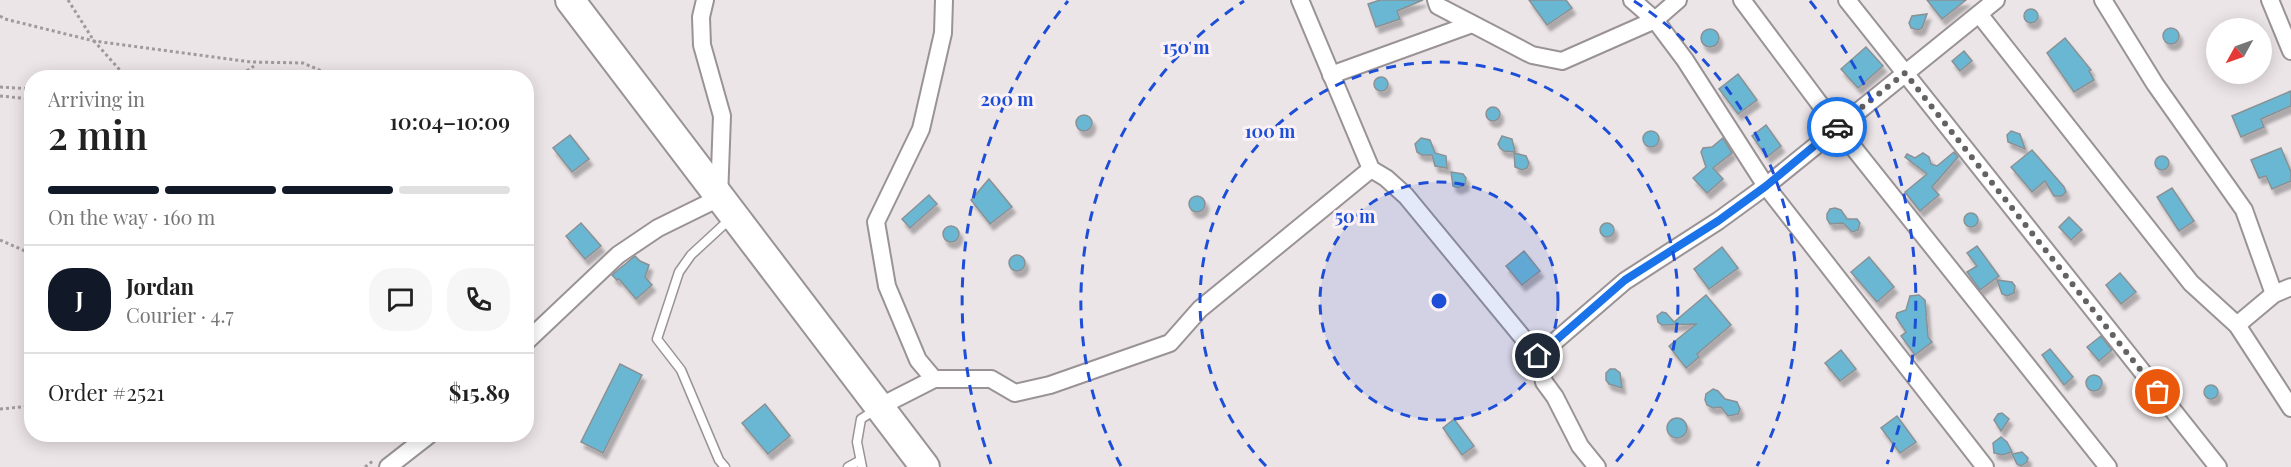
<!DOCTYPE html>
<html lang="en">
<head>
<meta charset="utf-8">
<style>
	:root { --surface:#fff; --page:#f6f6f6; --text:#222; --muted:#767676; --line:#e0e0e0; --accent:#111827 }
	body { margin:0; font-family:"Playfair Display",serif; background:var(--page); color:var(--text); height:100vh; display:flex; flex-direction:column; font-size:22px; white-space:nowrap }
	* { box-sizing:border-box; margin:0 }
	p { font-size:20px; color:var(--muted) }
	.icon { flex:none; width:33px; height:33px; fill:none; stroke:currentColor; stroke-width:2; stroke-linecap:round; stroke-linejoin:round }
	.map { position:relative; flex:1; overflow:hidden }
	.panel { position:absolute; left:24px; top:70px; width:510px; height:372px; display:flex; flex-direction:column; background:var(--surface); border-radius:24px; box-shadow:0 3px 15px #0003 }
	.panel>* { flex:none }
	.needle { width:39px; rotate:230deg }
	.buttons { position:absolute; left:2206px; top:18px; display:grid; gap:12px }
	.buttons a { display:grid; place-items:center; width:66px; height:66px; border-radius:50%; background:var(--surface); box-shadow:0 3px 15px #0003; font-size:30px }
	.pin { position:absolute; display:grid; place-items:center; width:51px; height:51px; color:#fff; margin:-26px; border:3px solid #fff; border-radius:50%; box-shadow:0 2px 6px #0007 }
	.courier { position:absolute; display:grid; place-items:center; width:60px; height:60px; margin:-30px; border:4px solid #1a73e8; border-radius:50%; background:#fff; color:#222; box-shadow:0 2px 8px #0007 }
	.summary em { font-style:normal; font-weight:600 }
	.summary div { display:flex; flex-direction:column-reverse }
	.summary { display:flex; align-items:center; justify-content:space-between; height:102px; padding:0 24px }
	h1 { font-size:39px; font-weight:600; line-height:45px }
	.bar { display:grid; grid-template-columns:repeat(4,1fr); gap:9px 6px; align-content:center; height:72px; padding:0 24px }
	.bar i { height:8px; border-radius:4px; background:var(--line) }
	.bar .active { background:var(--accent) }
	.bar p { grid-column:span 4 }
	.line { display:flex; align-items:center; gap:15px; padding:0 24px; border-top:2px solid var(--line) }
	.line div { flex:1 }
	.round { display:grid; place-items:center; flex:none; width:63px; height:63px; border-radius:24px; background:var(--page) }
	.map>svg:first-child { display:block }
</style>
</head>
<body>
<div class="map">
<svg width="2291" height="467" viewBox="0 0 2291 467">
	<defs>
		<filter id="shadow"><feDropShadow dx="3.5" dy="6" stdDeviation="1.5" flood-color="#0004"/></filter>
	</defs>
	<rect width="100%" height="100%" fill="#ece5e7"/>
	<!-- building -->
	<g fill="#6ab7d4" stroke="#8a9194" stroke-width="1.5" filter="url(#shadow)">
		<polygon points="1380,0 1423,0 1397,11 1400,19 1376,27 1368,4"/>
		<polygon points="1529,0 1566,0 1572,8 1547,25"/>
		<polygon points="1927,0 1966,0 1942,19"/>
		<circle cx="2031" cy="16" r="7"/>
		<polygon points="1927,14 1922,28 1918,30 1911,28 1909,23 1912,16"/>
		<circle cx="2171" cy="36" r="8"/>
		<circle cx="1710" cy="38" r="9"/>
		<polygon points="2065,38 2091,70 2089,71 2094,80 2074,92 2047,53"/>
		<polygon points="1866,47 1883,66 1858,88 1841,69"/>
		<polygon points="1964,51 1972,61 1960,71 1952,61"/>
		<polygon points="1738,74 1757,100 1738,114 1719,89"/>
		<circle cx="1381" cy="84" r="7"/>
		<polygon points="2291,91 2291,106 2261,119 2264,127 2241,137 2232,116"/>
		<circle cx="1493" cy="114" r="7"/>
		<circle cx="1084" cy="123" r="8"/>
		<polygon points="1766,125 1781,146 1767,157 1752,136"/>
		<polygon points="2011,131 2020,134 2025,149 2008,142 2007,135"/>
		<circle cx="1651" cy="139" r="8"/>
		<polygon points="570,135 589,159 572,172 553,148"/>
		<polygon points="1502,136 1512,139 1515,152 1504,151 1500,148 1498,144"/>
		<polygon points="1421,138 1430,140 1435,153 1446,156 1447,168 1435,166 1432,155 1422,155 1417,152 1415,144"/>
		<polygon points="1723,138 1732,153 1713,168 1723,179 1707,193 1693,178 1706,167 1701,152 1703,148 1712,147"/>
		<polygon points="2281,148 2291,172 2291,181 2272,189 2266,176 2259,178 2251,160"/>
		<polygon points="2032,150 2064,187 2066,192 2062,196 2054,196 2045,181 2032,192 2011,167"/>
		<polygon points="1954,152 1958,157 1932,187 1939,195 1920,211 1905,192 1927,174 1905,157 1907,154 1915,158 1923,153 1929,157 1931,164 1937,166"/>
		<polygon points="1514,153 1526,156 1529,163 1527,168 1522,170 1515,167"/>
		<circle cx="2162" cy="163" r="7"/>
		<polygon points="1451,172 1463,174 1466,178 1465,185 1458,188 1453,186"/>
		<polygon points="989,179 1012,207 990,224 971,200"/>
		<polygon points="2172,188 2194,221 2179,231 2157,197"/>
		<polygon points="929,195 937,204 910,228 902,219"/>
		<circle cx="1197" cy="204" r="8"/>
		<polygon points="1835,208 1841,210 1847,219 1857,219 1860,223 1858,230 1852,232 1843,223 1830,224 1827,219 1827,214 1830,209"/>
		<circle cx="1971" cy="220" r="7"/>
		<polygon points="2069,217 2082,230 2071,240 2059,227"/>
		<circle cx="1607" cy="230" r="7"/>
		<polygon points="581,223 601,246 585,259 566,236"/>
		<circle cx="951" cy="234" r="8"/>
		<polygon points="1977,246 1999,276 1980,290 1967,272 1977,266 1967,253"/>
		<polygon points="1722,247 1738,268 1709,289 1694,269"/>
		<polygon points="1524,251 1540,271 1522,285 1506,266"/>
		<circle cx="1017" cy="263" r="8"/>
		<polygon points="635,256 640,261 649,265 645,277 652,285 636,299 619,279 617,280 612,275"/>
		<polygon points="1869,257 1894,287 1877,302 1851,272"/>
		<polygon points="2120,273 2136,292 2121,304 2106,285"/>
		<polygon points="1997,280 2012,282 2015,286 2014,293 2007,296 2002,294"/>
		<polygon points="1706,295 1731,325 1697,354 1699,357 1686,368 1669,346 1696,324 1662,325 1658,322 1657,316 1662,312 1666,313 1674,322"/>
		<polygon points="1919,295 1925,300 1928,337 1932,342 1915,355 1901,336 1906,332 1896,317 1897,313 1906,310 1910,296"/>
		<polygon points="2101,336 2112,350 2099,361 2087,347"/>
		<polygon points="2050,349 2073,377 2064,385 2042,355"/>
		<polygon points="1841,350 1856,369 1840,381 1825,363"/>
		<polygon points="620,364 642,375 603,453 581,442"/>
		<polygon points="1610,369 1615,369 1620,373 1622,388 1609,384 1606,380 1606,373"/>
		<circle cx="2094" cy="383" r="8"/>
		<circle cx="2211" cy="392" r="7"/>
		<polygon points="1713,389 1718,391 1725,399 1737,402 1740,409 1738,414 1728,416 1721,407 1713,408 1707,405 1705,400 1706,394"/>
		<polygon points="765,404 790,436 768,454 742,423"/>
		<polygon points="2002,413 2009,419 2001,431 1994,420 1998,414"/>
		<polygon points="1897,416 1916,442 1900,453 1881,428"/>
		<circle cx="1677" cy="428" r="10"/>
		<polygon points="1454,419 1474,446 1462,455 1443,428"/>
		<polygon points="2001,437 2007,442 2012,452 2002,455 1994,453 1993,443"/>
		<polygon points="2022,452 2028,458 2027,462 2021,466 2017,464 2012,454"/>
	</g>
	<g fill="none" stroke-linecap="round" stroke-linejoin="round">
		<!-- lane casing -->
		<g stroke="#9a9396" stroke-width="11">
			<g id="lane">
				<polyline points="725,467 719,460 681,370 657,339 679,272 691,255 730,219"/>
				<polyline points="848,467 859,461"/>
				<polyline points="862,467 857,442 861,419 875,410"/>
			</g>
		</g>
		<!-- street casing -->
		<g stroke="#9a9396" stroke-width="20">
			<g id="street">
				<polyline points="1300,0 1371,169 1386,178 1406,196 1538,356"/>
				<polyline points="1436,0 1438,6 1532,55 1562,61 1655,20 1678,0"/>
				<polyline points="1632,0 1655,20 1685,60 1766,186 1985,467"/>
				<polyline points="1742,0 1837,127 2108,467"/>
				<polyline points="1847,0 2218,467"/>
				<polyline points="2103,0 2155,84 2244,210 2274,294"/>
				<polyline points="2270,0 2291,51"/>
				<polyline points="1979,14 2191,283 2237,325 2291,408"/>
				<polyline points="1331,75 1472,24"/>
				<polyline points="2237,325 2274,294 2291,287"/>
				<polyline points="526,342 618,255 658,228 719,198 722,116 702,45 701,17 705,0"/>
				<polyline points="934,379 918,360 887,286 876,222 921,129 943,33 944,0"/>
				<polyline points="879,407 934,379 991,379 1015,393 1050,385 1170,343 1200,309 1371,169"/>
				<polyline points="388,467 429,435"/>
				<polyline points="1597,467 1580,446 1555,397 1544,382 1538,356 1625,281 1718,221 1766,186 1996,0"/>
			</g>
		</g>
		<!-- highway casing -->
		<g stroke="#9a9396" stroke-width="32">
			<polyline id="highway" points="570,0 925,467"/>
		</g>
		<!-- path -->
		<g stroke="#a09a9c" stroke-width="3" stroke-dasharray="3 3" stroke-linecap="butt">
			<polyline points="68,0 94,41 127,78"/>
			<polyline points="0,16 5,19 94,41 251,62 303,63 338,78"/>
			<polyline points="237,78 254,66"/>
			<polyline points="0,87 32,89"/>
			<polyline points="0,96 32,99"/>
			<polyline points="0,240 32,254"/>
			<polyline points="0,409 32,406"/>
			<polyline points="365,467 374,460"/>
		</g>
		<!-- lane -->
		<use href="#lane" stroke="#fff" stroke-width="8"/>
		<!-- street -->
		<use href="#street" stroke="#fff" stroke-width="16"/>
		<!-- highway -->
		<use href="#highway" stroke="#fff" stroke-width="28"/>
	</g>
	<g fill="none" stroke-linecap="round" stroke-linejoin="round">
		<!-- done -->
		<polyline stroke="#656263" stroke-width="6" stroke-dasharray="0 10.8" points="1837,127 1905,73 2158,392"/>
		<!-- route -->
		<polyline stroke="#1a73e8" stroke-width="8" points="1538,356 1625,280 1718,221 1766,186 1837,127"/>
	</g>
	<!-- distance rings -->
	<circle cx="1439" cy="301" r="119" fill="#1d4ed8" fill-opacity=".12"/>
	<g fill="none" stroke="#1d4ed8" stroke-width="3" stroke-dasharray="10 8">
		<circle cx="1439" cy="301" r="119"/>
		<path d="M1266 466A239 239 0 1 1 1612 466"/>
		<path d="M1121 466A358 358 0 0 1 1244 1M1634 1A358 358 0 0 1 1757 466"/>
		<path d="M991 464A477 477 0 0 1 1068 1M1810 1A477 477 0 0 1 1887 464"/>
	</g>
	<circle cx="1439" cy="301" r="9" fill="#1d4ed8" stroke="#faf2f5" stroke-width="3"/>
	<g font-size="18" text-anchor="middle" font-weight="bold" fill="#1d4ed8" stroke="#faf2f5" stroke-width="6" stroke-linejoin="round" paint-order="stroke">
		<text x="1186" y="54">150 m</text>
		<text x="1007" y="106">200 m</text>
		<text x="1270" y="138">100 m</text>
		<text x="1355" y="223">50 m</text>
	</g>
</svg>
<div class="buttons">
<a><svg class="needle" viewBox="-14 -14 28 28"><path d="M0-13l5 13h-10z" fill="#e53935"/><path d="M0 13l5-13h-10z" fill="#767676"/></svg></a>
</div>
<div class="pin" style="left:2158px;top:392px;background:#ea580c"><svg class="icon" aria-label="bag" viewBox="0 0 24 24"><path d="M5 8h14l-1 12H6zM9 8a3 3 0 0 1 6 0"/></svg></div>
<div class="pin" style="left:1538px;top:356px;background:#1f2937"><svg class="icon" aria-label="home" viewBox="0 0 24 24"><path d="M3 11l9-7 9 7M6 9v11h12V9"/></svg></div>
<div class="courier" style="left:1837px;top:127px"><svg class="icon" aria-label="car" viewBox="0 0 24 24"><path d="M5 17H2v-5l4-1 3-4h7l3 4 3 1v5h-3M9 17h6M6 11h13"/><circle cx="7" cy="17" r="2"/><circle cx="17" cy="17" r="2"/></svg></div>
<section class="panel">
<div class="summary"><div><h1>2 min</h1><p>Arriving in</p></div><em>10:04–10:09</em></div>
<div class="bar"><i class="active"></i><i class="active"></i><i class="active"></i><i></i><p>On the way · 160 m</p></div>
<div class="line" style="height:108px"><b class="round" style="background:var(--accent);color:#fff">J</b><div><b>Jordan</b><p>Courier · 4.7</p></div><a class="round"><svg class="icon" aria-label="chat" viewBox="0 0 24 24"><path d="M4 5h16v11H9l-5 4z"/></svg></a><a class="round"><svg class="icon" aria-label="phone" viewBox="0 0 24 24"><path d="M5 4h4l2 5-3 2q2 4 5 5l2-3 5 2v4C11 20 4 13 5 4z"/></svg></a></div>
<div class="line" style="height:78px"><div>Order #2521</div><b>$15.89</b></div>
</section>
</div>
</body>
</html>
